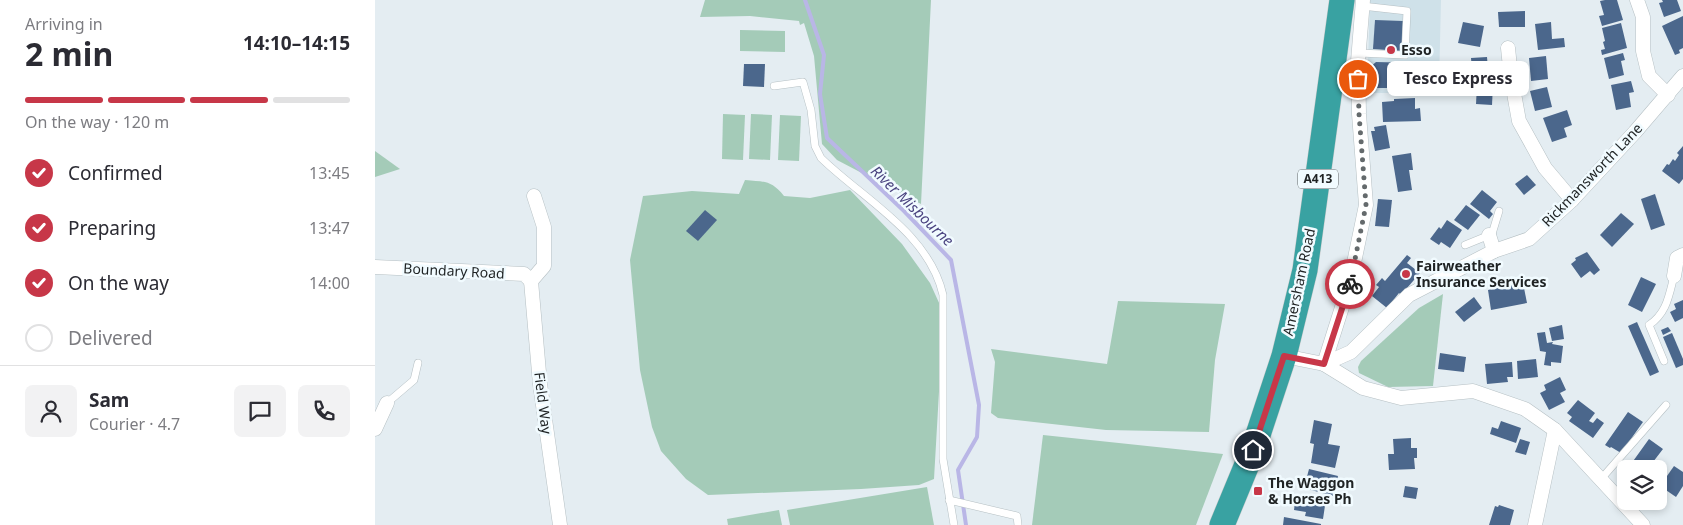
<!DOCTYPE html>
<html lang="en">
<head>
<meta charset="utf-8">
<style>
	:root { --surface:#fff; --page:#f2f2f3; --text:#2b2b33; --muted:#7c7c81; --line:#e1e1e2; --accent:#c73748 }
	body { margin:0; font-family:"Noto Sans",sans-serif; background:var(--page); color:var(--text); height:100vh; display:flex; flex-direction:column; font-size:19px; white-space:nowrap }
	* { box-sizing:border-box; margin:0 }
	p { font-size:16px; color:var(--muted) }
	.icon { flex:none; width:28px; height:28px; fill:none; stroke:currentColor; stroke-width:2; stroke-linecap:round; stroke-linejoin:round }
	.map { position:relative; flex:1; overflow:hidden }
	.sheet { display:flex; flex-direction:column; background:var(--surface); width:375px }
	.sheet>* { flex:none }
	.buttons { position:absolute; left:1242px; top:460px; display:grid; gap:10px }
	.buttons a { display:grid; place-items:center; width:50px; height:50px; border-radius:8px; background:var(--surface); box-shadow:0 2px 8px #0003; font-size:25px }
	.pin { position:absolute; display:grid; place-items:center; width:42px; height:42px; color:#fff; margin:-21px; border:2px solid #fff; border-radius:50%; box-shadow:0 1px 5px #0007 }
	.courier { position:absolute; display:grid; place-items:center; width:50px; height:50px; margin:-25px; border:4px solid #c73748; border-radius:50%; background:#fff; color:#222; box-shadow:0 1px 6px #0007 }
	.bubble { position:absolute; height:35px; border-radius:8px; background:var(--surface); box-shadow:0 2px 8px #0003; font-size:16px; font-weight:700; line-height:35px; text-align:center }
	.summary em { font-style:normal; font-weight:700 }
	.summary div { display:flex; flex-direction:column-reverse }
	.summary { display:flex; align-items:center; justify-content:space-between; height:85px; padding:0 25px }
	h1 { font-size:32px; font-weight:700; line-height:38px }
	.bar { display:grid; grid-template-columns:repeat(4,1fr); gap:8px 5px; align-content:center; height:60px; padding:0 25px }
	.bar i { height:6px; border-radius:4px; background:var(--line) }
	.bar .on { background:var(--accent) }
	.bar p { grid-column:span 4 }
	.line { display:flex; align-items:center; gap:12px; padding:0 25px; border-top:1px solid var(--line) }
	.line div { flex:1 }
	.round { display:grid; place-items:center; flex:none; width:52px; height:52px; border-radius:8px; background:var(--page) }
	ol { padding:0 25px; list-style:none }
	li { display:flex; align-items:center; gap:15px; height:55px }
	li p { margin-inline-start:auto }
	li .icon { padding:5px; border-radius:50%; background:var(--accent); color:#fff; stroke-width:4 }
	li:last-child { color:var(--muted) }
	li i { width:28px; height:28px; border:2px solid var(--line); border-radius:50% }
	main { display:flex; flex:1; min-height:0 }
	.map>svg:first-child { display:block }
</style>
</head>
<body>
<main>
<section class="sheet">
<div class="summary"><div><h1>2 min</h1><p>Arriving in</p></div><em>14:10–14:15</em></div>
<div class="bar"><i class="on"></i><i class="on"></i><i class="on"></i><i></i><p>On the way · 120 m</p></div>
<ol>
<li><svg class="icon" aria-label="check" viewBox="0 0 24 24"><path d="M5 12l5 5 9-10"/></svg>Confirmed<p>13:45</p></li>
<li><svg class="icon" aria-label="check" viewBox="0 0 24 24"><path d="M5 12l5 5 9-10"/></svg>Preparing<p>13:47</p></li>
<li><svg class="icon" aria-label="check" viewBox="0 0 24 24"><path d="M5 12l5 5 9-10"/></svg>On the way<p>14:00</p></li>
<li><i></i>Delivered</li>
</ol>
<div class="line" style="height:90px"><a class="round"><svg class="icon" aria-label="person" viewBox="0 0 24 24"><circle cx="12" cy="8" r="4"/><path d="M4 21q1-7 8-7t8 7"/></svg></a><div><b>Sam</b><p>Courier · 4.7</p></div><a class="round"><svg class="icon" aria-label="chat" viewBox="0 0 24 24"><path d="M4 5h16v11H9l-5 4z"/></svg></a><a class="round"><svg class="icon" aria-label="phone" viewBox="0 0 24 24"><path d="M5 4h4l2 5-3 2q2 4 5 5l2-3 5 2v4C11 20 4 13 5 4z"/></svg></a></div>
</section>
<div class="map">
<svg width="1308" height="525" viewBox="0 0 1308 525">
	<rect width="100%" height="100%" fill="#e4edf2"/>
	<!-- built -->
	<polygon fill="#cfe1e9" points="995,0 1066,0 1064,85 1047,85 1046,89 1024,90 1018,93 992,93"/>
	<!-- green -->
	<g fill="#a4cbb8">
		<polygon points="330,0 556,0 546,204 462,160 447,144 439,56 429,23 425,25 424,21 375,16 325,17"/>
		<polygon points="365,30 410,31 410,52 365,51"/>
		<polygon points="348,114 370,115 368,160 347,159"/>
		<polygon points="376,114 397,115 395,160 374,159"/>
		<polygon points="405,115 426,116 424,161 403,160"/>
		<polygon points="0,151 25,169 0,177"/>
		<path d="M370 180C390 182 396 180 409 196L435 198 475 190 527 244 555 283 565 305V374L559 479 544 485 486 489 333 495 311 479 286 451 277 427 265 370 255 260 268 196 317 191 364 194Z"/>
		<polygon points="1068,294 1058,386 1013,387 984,373 983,367 986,361 1044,308"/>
		<polygon points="743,301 850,304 840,360 834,432 731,430 623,418 616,413 620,362 616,349 732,364"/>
		<polygon points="668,435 848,454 821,525 657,525"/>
		<polygon points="552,487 559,525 415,525 412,510"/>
		<polygon points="404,510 407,525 353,525 352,519"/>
	</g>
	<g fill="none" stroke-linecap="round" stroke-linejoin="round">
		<!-- stream -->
		<polyline stroke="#b9b6e6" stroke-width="4" points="430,0 449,55 445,94 452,138 529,211 576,260 604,405 602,437 583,470 591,525"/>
	</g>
	<!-- building -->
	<g fill="#4b678c">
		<polygon points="1230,0 1242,0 1248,20 1227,26 1224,16 1229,15 1225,1"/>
		<polygon points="1287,0 1302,0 1306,11 1289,17 1284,3 1288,2"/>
		<polygon points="1150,11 1150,27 1124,27 1123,12"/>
		<polygon points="1308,16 1308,48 1304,50 1305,53 1300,55 1287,26"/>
		<polygon points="1000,20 1028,21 1027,51 998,49"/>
		<polygon points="1088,22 1109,26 1105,47 1083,43"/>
		<polygon points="1176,22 1177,39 1189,38 1190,47 1163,50 1160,24"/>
		<polygon points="1246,23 1252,48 1227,55 1226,50 1230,49 1228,42 1230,41 1227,28"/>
		<polygon points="1248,53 1250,60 1246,61 1249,75 1234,79 1229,58"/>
		<polygon points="1171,56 1173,79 1156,81 1154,58"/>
		<polygon points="1112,57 1114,82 1098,83 1096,58"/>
		<polygon points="1001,62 1041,63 1041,88 994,88 994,68"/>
		<polygon points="369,64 390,64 389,87 368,86"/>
		<polygon points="1256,81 1259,92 1254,93 1256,107 1241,110 1236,85"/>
		<polygon points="1102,85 1118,85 1117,105 1101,104"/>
		<polygon points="1172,87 1177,107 1160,111 1155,91"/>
		<polygon points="1040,98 1040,109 1045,108 1046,121 1008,122 1007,102 1019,101 1019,99"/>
		<polygon points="1192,110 1197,125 1189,128 1192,137 1177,142 1168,118"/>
		<polygon points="1011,125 1015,148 1000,151 996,131 1000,131 999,127"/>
		<polygon points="1308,146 1308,179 1304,184 1287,171 1292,164 1294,165 1298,159 1300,161 1304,155 1302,153"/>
		<polygon points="1036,153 1038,170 1034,170 1037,190 1023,192 1017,156"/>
		<polygon points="1152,175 1161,185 1149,195 1140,184"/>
		<polygon points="1107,190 1122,202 1115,211 1118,214 1114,219 1095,204"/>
		<polygon points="1280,194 1290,225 1276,230 1266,199"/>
		<polygon points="1003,199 1017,200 1014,227 1000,226"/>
		<polygon points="1091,205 1105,215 1093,230 1079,220"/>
		<polygon points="330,210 342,220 323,241 311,231"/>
		<polygon points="1246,213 1259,224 1237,247 1225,235"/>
		<polygon points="1072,220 1087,230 1075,248 1066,242 1064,245 1055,239 1064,227 1066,229"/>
		<polygon points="1212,252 1225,270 1219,275 1215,271 1206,278 1196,264 1201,260 1200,258"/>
		<polygon points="1032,255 1036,258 1032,263 1045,273 1026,295 1024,293 1012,308 997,296 1004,287 1001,285 1007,278 1010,281"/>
		<polygon points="1266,277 1281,284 1267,312 1253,305"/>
		<polygon points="1148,283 1152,303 1116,310 1113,290"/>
		<polygon points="1099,297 1107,308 1089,322 1080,312"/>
		<polygon points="1308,300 1308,318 1300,322 1295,312 1301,309 1299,304"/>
		<polygon points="1262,322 1284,372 1275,376 1253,326"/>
		<polygon points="1187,325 1189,339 1177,341 1174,328"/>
		<polygon points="1293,327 1296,331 1288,335 1286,330"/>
		<polygon points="1170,332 1172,343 1178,342 1177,344 1188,346 1186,363 1176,362 1176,366 1169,365 1171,352 1165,351 1162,333"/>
		<polygon points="1297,333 1308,359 1308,365 1301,368 1288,337"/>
		<polygon points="1065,353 1091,357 1089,372 1063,369"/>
		<polygon points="1161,359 1163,377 1143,379 1142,361"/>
		<polygon points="1137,362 1138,377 1132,377 1133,382 1112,384 1110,364"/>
		<polygon points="1185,377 1191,390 1185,393 1190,402 1174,410 1165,393 1171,390 1169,385"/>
		<polygon points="1203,400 1220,413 1214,421 1218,423 1222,418 1229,423 1218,438 1194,421 1197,417 1192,413"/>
		<polygon points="1253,412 1268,422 1246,453 1236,447 1235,448 1230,445"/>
		<polygon points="939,420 957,424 953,444 965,446 960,468 936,463 939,444 935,443"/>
		<polygon points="1126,421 1146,428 1141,443 1115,434 1117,427 1123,429"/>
		<polygon points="1036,438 1036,448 1042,448 1042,458 1039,458 1040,469 1014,470 1013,454 1019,454 1018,439"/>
		<polygon points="1145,439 1155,442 1151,455 1140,452"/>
		<polygon points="1274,439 1288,449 1278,462 1287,469 1284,474 1284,469 1262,469 1256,464"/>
		<polygon points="1299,466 1308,472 1308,486 1301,497 1285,486"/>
		<polygon points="934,469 963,476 958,496 929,488"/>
		<polygon points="1030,486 1043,488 1041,499 1028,497"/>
		<polygon points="921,494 951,499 948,519 930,516 931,512 919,510"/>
		<polygon points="1124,505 1139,510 1135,525 1114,525 1120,506 1123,507"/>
		<polygon points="909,517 946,524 946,525 908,525"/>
	</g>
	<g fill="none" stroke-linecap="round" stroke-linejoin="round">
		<!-- lane casing -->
		<g stroke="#b6c0c4" stroke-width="8">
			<g id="lane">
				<polyline points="984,53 1030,55 1032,11 987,6"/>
				<path d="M399 86 428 82 436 110 440 146 446 158C488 199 554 233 568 295V459L579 525"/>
				<polyline points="1090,245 1117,234 1124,211"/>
				<path d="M1289 361 1274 325C1292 313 1294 295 1299 276"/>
				<polyline points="12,403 39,380 43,363"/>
				<polyline points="1226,479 1291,405"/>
				<polyline points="574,500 642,516 643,525"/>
			</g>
		</g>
		<!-- street casing -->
		<g stroke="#b6c0c4" stroke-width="15">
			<g id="street">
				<polyline points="1262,0 1268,17 1268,51 1274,76 1293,95"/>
				<polyline points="1133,48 1136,77 1144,121 1170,168 1197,200"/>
				<polyline points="1114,235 1119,251"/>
				<polyline points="0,267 149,274 156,281"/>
				<polyline points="1299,276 1302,258 1308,255"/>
				<polyline points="156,281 165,384 185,525"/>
				<polyline points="156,281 169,266 169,227 159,196"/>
				<polyline points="909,356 949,364 976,352 1034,295 1119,251 1154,239 1197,200 1260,132 1308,76"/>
				<polyline points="949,364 988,388 1026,398 1098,391 1150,409 1180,430 1268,525"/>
				<polyline points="949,364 975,282 991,205 984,114 983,61 988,0"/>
				<polyline points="0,429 12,403"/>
				<polyline points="1160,525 1180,430"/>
			</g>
		</g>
		<!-- highway casing -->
		<g stroke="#c9caca" stroke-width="26">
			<polyline id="highway" points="847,525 878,450 909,356 930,270 967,0"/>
		</g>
		<!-- lane -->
		<use href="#lane" stroke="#fff" stroke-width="7"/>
		<!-- street -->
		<use href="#street" stroke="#fff" stroke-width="14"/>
		<!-- highway -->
		<use href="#highway" stroke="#39a2a2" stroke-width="25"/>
	</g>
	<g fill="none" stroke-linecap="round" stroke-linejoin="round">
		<!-- done -->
		<polyline stroke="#646a6c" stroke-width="5" stroke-dasharray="0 9" points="975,284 991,205 984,114 983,79"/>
		<!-- route -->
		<polyline stroke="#c73748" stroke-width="6" points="878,450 909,356 949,364 975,284"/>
	</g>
	<!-- markers -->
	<g fill="#c73748" stroke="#f1fbff" stroke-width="2">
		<circle cx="1016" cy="50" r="5"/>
		<circle cx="1031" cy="274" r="5"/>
		<rect x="878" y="486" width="10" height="10" rx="2.5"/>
	</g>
	<g text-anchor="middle" stroke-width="5" stroke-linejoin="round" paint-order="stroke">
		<!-- shield labels -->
		<rect fill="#f1fbff" stroke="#5e6466" stroke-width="1" x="923" y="169.5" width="40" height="19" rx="4"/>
		<g font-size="12" font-weight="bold" fill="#1f2324">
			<text x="943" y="183">A413</text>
		</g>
		<!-- poi labels -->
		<g font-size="14" font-weight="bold" fill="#1f2324" stroke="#f1fbff" text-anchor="start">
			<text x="1026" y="55">Esso</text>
			<text x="1041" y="271">Fairweather<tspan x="1041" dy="16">Insurance Services</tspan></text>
			<text x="893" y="488">The Waggon<tspan x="893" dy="16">&amp; Horses Ph</tspan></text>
		</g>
		<!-- street labels -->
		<g font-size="14" fill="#1f2324" stroke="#f1fbff">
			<text transform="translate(1217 175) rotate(-46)" y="5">Rickmansworth Lane</text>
			<text transform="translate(79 271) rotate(3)" y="5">Boundary Road</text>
			<text transform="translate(924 282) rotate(-78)" y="5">Amersham Road</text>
			<text transform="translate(168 403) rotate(83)" y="5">Field Way</text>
		</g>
		<!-- water labels -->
		<g font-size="15" font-style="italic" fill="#4b4480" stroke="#f1fbff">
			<text transform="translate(537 206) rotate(44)" y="5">River Misbourne</text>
		</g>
	</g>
</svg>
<div class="buttons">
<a><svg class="icon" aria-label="layers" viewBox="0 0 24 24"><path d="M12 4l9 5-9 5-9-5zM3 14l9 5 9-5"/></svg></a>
</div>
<div class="pin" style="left:983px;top:79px;background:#ea580c"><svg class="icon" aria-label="bag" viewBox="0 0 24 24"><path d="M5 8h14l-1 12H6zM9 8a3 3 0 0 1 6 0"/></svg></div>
<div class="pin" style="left:878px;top:450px;background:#1f2937"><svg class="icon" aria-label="home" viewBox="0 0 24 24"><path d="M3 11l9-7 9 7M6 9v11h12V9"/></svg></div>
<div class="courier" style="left:975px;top:284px"><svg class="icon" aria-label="bike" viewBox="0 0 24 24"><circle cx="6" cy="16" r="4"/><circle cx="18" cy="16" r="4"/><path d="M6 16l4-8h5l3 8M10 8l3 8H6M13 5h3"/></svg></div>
<div class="bubble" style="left:1012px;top:61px;width:142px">Tesco Express</div>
</div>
</main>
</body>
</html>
